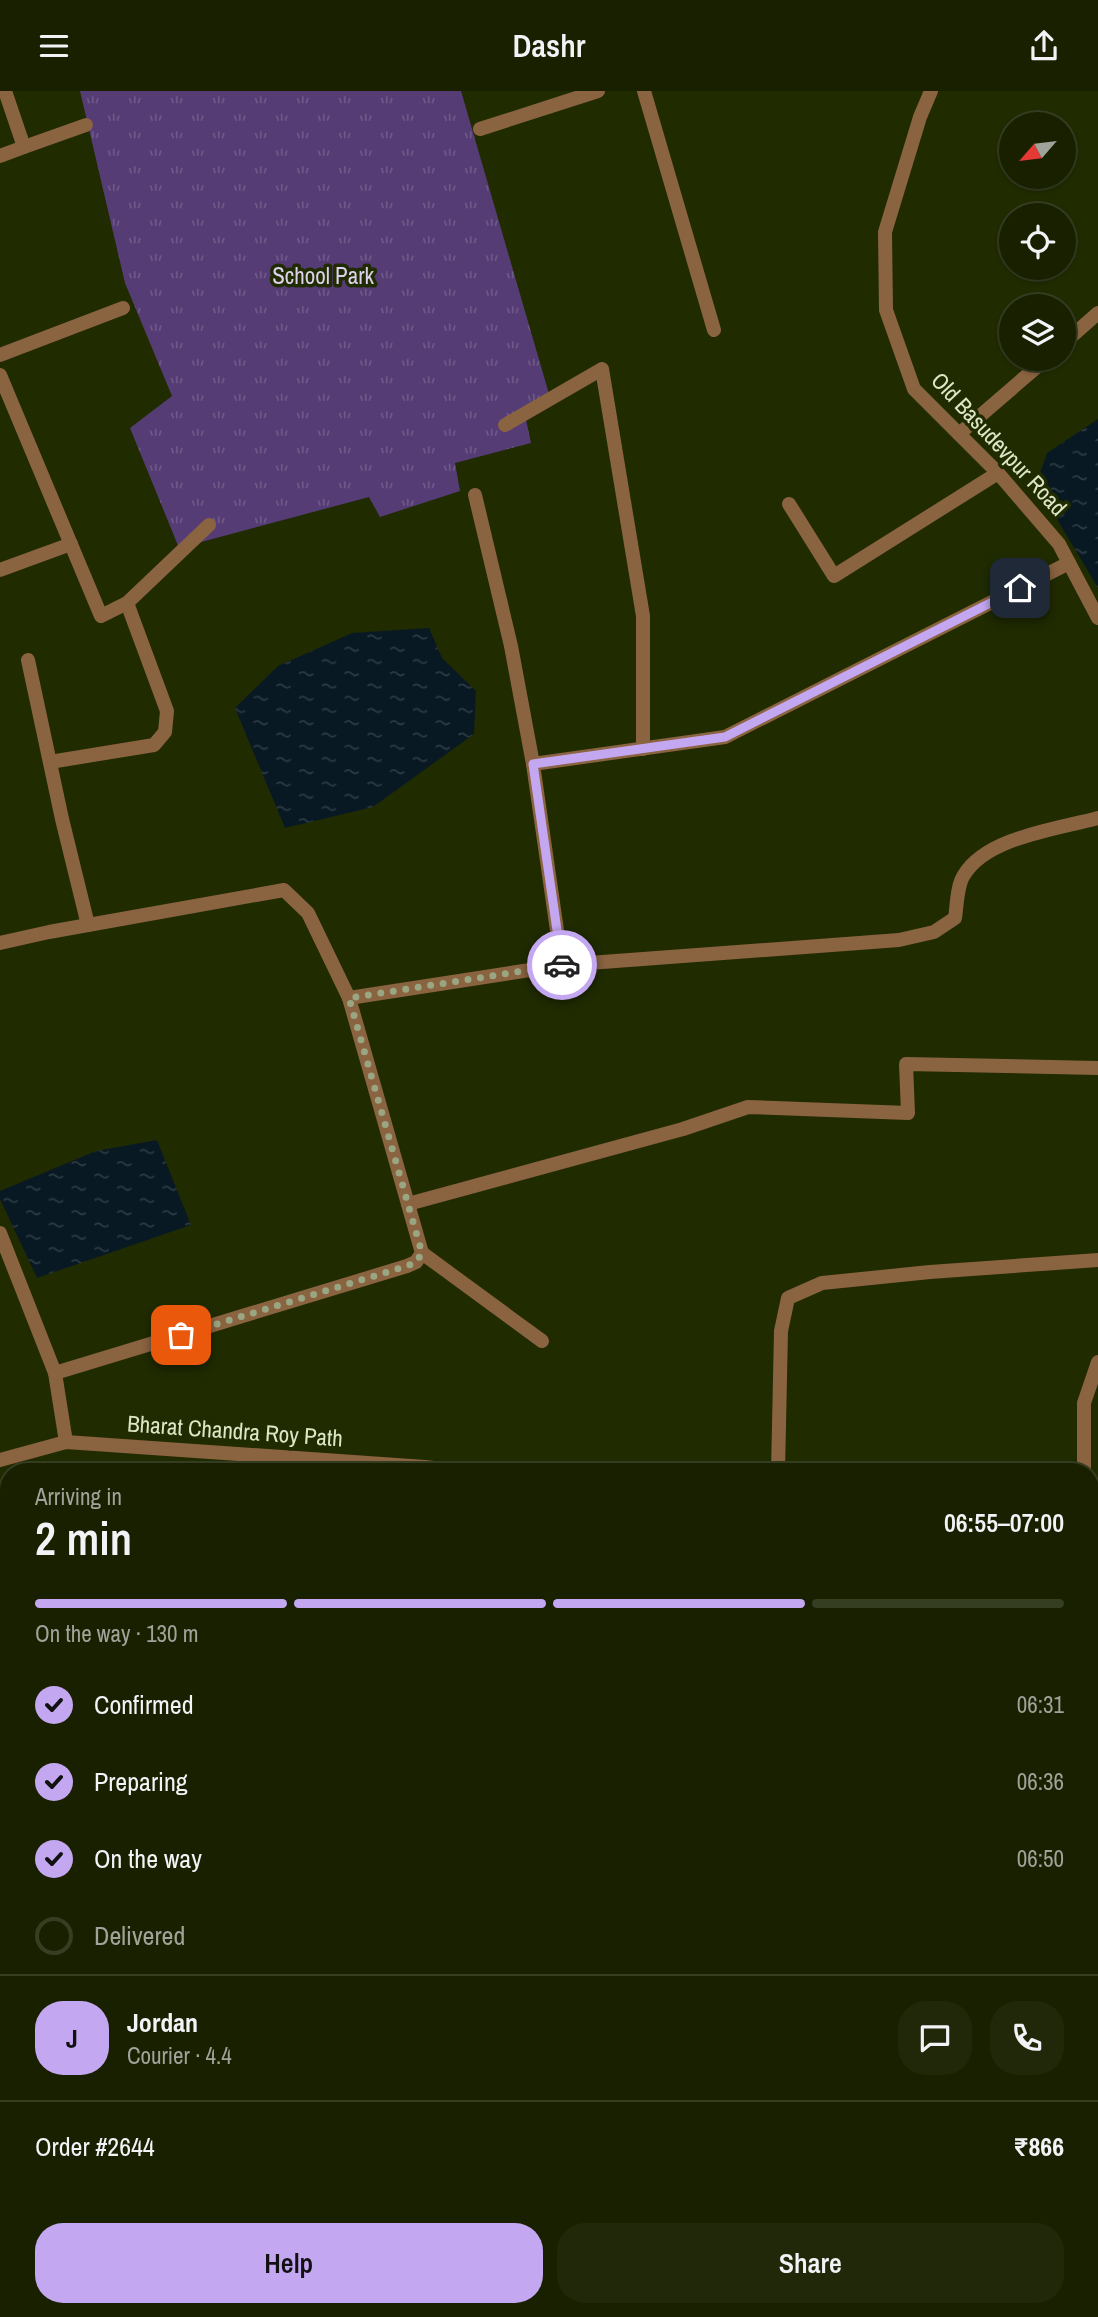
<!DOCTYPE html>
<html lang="en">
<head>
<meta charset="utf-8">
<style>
	:root { --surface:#182000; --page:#21280a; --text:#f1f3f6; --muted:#9fa399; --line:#363e22; --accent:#c4a7f1 }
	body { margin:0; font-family:"Archivo Narrow",sans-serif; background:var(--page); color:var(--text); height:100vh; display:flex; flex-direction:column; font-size:26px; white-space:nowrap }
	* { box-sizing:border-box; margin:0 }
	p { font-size:23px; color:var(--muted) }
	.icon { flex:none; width:38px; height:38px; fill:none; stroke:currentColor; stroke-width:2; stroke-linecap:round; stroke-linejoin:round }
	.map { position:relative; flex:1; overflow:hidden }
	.side { position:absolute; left:0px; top:1372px; width:1099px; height:854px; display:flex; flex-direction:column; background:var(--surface); border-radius:28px 28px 0 0; box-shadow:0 2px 5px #0004,0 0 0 2px var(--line) }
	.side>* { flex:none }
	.needle { width:46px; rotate:242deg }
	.tools { position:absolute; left:999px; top:21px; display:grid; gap:14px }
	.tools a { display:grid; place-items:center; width:77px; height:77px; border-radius:50%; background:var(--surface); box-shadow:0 2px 5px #0004,0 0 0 2px var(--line); font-size:35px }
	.pin { position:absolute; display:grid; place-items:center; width:60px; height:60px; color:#fff; margin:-30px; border-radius:14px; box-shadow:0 4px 10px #0006 }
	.courier { position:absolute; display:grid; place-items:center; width:70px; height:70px; margin:-35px; border:5px solid #c4a7f1; border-radius:50%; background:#fff; color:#222; box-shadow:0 2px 9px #0007 }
	.summary em { font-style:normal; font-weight:600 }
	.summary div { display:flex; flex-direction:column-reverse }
	.summary { display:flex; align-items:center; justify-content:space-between; height:119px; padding:0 35px }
	h1 { font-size:46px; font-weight:600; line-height:52px }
	.bar { display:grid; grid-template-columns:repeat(4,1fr); gap:10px 7px; align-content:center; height:84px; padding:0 35px }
	.bar i { height:9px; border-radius:5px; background:var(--line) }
	.bar .on { background:var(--accent) }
	.bar p { grid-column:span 4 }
	.line { display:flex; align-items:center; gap:18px; padding:0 35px; border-top:2px solid var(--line) }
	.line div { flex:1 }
	.round { display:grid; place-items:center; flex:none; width:74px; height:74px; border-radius:28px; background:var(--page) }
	ol { padding:0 35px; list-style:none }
	li { display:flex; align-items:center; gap:21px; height:77px }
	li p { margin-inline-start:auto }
	li .icon { padding:7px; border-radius:50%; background:var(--accent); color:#111; stroke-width:4 }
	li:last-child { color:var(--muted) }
	li i { width:38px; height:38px; border:4px solid var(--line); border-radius:50% }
	.primary-button { display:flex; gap:14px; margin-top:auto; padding:14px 35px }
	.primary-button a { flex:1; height:80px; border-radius:28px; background:var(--accent); color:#111; font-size:28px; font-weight:600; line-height:80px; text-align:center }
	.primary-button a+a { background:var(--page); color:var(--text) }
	header { display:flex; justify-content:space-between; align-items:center; height:91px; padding:0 35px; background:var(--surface); font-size:32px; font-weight:600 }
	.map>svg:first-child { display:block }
</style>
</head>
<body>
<header><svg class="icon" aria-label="menu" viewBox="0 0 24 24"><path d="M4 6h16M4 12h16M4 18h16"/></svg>Dashr<svg class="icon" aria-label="share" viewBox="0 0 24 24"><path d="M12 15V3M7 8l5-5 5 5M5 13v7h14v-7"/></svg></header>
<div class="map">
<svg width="1098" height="2226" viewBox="0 0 1098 2226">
	<defs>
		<pattern id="grass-tufts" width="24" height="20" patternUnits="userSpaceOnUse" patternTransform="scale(1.75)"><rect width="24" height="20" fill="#553c75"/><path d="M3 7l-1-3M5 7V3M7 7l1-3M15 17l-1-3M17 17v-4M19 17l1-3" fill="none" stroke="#6d5887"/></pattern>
		<pattern id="water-ripples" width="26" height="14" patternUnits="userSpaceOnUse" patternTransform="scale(1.75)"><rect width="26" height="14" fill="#091924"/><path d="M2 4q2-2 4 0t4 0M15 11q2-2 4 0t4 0" fill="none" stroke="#2c3a42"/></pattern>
		<pattern id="building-back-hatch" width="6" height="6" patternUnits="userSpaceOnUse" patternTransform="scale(1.75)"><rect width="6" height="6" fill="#998b17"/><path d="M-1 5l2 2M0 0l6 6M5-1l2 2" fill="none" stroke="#7b7224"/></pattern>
	</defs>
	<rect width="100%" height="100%" fill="#202b00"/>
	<!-- grass -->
	<polygon fill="url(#grass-tufts)" points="80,0 461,0 549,303 525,324 531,352 455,372 460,400 380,426 369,406 179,457 130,337 172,305 125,192"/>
	<!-- water -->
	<g fill="url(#water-ripples)">
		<polygon points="1098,328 1098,497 1036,393 1047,362"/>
		<polygon points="429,537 442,567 476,600 474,643 373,716 285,737 235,617 278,575 352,542"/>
		<polygon points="157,1049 191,1134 37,1187 0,1108 0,1100 96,1060"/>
	</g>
	<!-- shadow -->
	<polygon fill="#0007" points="9,1772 9,1837 0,1838 0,1773"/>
	<!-- building -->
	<polygon fill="url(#building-back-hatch)" points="9,1770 9,1826 0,1827 0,1771"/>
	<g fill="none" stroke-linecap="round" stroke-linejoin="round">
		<!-- minor -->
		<g stroke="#8a6340" stroke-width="14">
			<polyline points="644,0 714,239"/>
			<polyline points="931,0 920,26 885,141 886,219 914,298 998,382 1059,453 1098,527"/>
			<polyline points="480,38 598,0"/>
			<polyline points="24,56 86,34"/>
			<polyline points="0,65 24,56 5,0"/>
			<polyline points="1064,252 1098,222"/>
			<polyline points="0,264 123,217"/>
			<polyline points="0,284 101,525 127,512 209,434"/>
			<polyline points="505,334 602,278 643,525 643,658"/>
			<polyline points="959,343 1046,268"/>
			<polyline points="475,404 511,555 533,673"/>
			<polyline points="789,413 834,485 998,382"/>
			<polyline points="0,479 71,453"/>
			<polyline points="28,569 62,728 88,834"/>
			<polyline points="50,671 154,654 165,641 167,620 127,512"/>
			<polyline points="0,852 49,841 284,799 308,822 349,907"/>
			<path d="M562 874 899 849 934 841 955 827C957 814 957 794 964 784 987 746 1058 738 1098 727"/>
			<polyline points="408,1113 683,1038 748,1016 908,1022 906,973 1098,977"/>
			<polyline points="0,1142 55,1282 66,1351"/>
			<polyline points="422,1162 542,1250"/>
			<polyline points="55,1282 407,1175 416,1171 422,1162 349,907 562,874 533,673 725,646 1069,472"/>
			<polyline points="0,1369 66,1351 425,1376 469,1381"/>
			<polyline points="778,1381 781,1240 788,1207 822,1192 930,1181 1098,1169"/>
			<polyline points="1084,1381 1084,1312 1098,1271"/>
			<polyline points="1090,1535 1098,1535"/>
			<polyline points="0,1537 9,1572"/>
			<polyline points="1090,1727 1098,1727"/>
			<polyline points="0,1852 9,1852"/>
			<polyline points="1090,2116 1098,2115"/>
			<polyline points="466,2217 467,2226"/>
			<polyline points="820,2226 821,2217"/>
		</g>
		<!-- primary -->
		<g stroke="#ee9e50" stroke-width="18">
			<polyline points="967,2217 988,2226"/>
			<polyline points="300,2226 352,2217"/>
		</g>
		<!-- rail -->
		<g stroke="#7d8863" stroke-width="5" stroke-dasharray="12 12" stroke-linecap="butt">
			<polyline points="1090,1808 1098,1808"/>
			<polyline points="1090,1884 1098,1883"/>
			<polyline points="0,1912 9,1911"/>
			<polyline points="0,1942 9,1942"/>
			<polyline points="1090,1965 1098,1965"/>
			<polyline points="1090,1992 1098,1991"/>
			<polyline points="0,2002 9,2002"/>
			<polyline points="0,2025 9,2026"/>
		</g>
	</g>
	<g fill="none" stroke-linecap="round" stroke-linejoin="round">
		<!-- done -->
		<polyline stroke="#9aa581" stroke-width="7" stroke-dasharray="0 12.6" points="181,1244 407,1175 416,1171 422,1162 349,907 562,874"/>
		<!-- route -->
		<polyline stroke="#c4a7f1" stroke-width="9" points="562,874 533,673 725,646 1020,497"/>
	</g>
	<g text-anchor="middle" stroke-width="7" stroke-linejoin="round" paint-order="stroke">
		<!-- park labels -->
		<g font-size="23" fill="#dcd2ed" stroke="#202b00">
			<text x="323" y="193">School Park</text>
		</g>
		<!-- street labels -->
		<g font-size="23" fill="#dce7c7" stroke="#202b00">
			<text transform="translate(999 353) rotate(47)" y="8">Old Basudevpur Road</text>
			<text transform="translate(235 1340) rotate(4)" y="8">Bharat Chandra Roy Path</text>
		</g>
	</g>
</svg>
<div class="tools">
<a><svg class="needle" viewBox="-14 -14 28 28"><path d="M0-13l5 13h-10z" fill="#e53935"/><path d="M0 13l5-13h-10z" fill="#9fa399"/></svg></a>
<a><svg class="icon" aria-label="locate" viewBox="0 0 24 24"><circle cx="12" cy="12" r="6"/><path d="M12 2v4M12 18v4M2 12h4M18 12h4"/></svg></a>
<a><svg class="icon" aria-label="layers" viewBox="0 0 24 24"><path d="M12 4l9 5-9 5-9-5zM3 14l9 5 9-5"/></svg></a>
</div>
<div class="pin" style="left:181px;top:1244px;background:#ea580c"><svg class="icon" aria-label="bag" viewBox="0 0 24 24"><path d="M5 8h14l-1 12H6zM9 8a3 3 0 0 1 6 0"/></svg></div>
<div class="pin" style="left:1020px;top:497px;background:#1f2937"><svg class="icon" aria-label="home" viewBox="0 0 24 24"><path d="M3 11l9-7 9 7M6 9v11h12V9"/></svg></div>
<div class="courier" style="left:562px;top:874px"><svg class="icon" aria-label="car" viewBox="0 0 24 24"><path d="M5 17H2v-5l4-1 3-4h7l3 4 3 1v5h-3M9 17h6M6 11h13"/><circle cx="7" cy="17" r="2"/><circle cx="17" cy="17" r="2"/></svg></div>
<section class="side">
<div class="summary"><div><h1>2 min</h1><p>Arriving in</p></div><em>06:55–07:00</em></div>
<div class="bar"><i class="on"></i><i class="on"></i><i class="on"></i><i></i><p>On the way · 130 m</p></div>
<ol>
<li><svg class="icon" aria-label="check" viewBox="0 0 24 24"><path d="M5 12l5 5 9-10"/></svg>Confirmed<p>06:31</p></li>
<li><svg class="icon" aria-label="check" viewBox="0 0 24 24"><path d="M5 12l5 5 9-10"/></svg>Preparing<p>06:36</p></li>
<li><svg class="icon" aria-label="check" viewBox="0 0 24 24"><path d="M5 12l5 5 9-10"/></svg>On the way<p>06:50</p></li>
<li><i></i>Delivered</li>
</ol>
<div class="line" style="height:126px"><b class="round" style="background:var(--accent);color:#111">J</b><div><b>Jordan</b><p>Courier · 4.4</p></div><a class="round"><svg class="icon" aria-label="chat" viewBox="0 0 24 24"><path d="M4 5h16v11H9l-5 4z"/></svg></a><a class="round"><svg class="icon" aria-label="phone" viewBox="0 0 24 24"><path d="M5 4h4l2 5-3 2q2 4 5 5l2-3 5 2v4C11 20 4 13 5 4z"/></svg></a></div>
<div class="line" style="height:91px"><div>Order #2644</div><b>₹866</b></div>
<div class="primary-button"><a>Help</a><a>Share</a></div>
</section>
</div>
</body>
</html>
